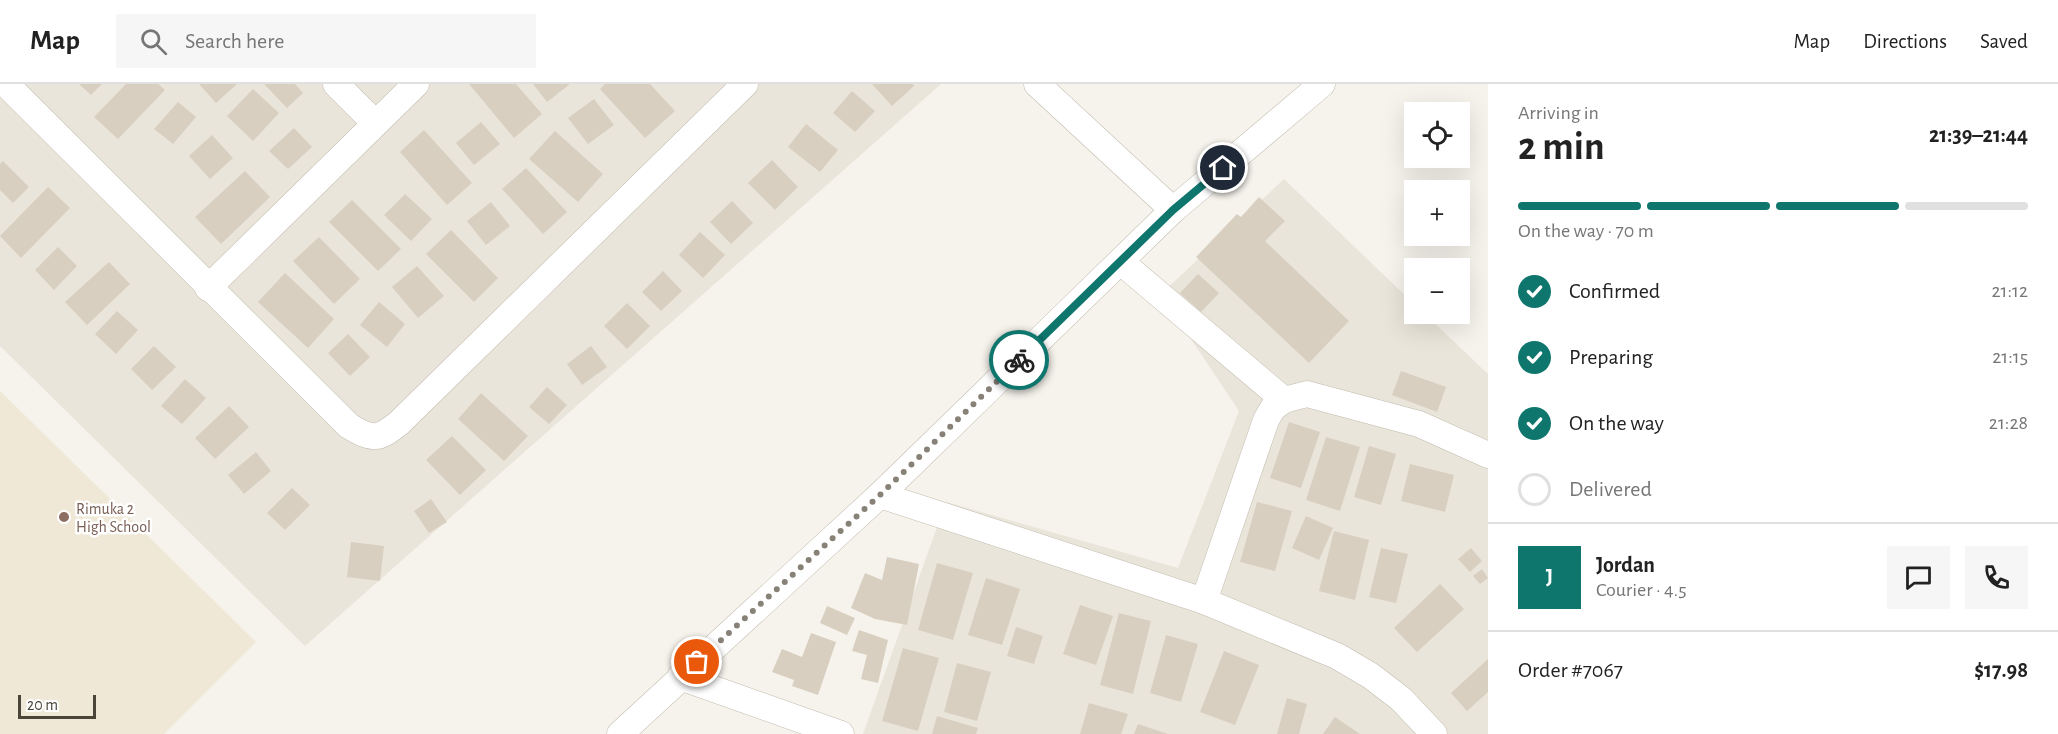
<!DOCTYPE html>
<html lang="en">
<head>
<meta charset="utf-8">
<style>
	:root { --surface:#fff; --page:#f6f6f6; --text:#222; --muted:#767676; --line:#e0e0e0; --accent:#0f766e }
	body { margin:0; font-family:"Alegreya Sans",sans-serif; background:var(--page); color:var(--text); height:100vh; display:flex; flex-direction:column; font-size:22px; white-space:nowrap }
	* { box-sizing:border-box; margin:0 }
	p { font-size:20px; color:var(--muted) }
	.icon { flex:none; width:33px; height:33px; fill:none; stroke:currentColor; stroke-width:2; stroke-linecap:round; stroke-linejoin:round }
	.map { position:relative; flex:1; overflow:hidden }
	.details { display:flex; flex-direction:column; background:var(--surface); width:570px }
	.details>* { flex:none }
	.fabs { position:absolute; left:1404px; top:18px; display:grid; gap:12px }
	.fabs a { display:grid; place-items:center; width:66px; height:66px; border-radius:0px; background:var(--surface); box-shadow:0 6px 24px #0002; font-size:30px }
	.scale { position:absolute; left:18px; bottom:15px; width:78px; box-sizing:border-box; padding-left:6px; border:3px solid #4b4439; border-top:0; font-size:16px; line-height:21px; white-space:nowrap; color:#4b4439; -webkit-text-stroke:4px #fff; paint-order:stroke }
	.pin { position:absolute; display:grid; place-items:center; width:51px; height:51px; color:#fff; margin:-26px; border:3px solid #fff; border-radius:50%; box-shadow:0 2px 6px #0007 }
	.courier { position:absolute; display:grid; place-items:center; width:60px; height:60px; margin:-30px; border:4px solid #0f766e; border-radius:50%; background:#fff; color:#222; box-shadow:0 2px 8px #0007 }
	.overview em { font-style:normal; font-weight:600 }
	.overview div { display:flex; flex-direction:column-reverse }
	.overview { display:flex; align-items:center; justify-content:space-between; height:102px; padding:0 30px }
	h1 { font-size:39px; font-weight:600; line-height:45px }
	.bar { display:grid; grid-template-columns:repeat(4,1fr); gap:9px 6px; align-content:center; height:72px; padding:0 30px }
	.bar i { height:8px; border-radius:4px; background:var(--line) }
	.bar .selected { background:var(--accent) }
	.bar p { grid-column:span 4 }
	.line { display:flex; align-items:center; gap:15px; padding:0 30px; border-top:2px solid var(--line) }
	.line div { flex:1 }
	.round { display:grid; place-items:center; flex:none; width:63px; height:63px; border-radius:0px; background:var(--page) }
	ol { padding:0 30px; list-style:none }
	li { display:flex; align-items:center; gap:18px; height:66px }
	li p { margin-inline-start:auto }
	li .icon { padding:6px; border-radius:50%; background:var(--accent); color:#fff; stroke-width:4 }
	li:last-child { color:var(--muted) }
	li i { width:33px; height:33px; border:3px solid var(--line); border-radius:50% }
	header { display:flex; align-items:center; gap:36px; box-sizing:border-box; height:84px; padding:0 30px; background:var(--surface); border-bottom:2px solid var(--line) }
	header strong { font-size:28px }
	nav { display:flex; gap:33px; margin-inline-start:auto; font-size:21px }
	.search { width:420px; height:54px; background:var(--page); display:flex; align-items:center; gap:15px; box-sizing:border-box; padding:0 21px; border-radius:0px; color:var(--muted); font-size:22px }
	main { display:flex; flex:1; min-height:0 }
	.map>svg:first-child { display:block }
</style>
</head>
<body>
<header>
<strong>Map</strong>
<div class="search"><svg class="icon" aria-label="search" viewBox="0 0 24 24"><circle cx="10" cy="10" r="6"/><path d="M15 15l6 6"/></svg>Search here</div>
<nav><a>Map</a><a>Directions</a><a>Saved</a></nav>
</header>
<main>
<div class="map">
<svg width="1488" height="650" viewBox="0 0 1488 650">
	<rect width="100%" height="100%" fill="#f6f3ec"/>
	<!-- residential -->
	<g fill="#eae5da">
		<polygon points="0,0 941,0 305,562 0,262"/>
		<polygon points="1284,95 1414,220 1414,230 1425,230 1488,290 1488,650 863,650 946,418 1178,484 1239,327 1161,210"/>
	</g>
	<!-- education -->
	<polygon fill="#efe8d6" points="0,307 256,558 164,650 0,650"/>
	<!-- building -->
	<g fill="#d8cfc1">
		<polygon points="79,0 102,0 91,11"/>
		<polygon points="126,0 158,0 165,6 118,55 94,33"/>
		<polygon points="199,0 237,0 216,19"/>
		<polygon points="264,0 295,0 303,9 287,24"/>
		<polygon points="469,0 516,0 542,30 514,54"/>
		<polygon points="533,0 570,0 547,18"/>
		<polygon points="605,0 650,0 675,27 645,54 600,5"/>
		<polygon points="872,0 913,0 914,2 892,22"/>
		<polygon points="253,5 279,29 253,57 227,32"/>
		<polygon points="852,7 875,27 855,48 833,29"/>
		<polygon points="594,15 614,41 588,60 568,34"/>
		<polygon points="178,18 196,33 173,60 154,45"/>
		<polygon points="481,38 500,60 474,81 456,59"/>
		<polygon points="806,40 838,66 820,88 788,63"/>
		<polygon points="294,44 312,63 288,85 269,67"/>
		<polygon points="424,46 472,99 447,121 400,68"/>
		<polygon points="555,47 603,90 578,118 529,75"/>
		<polygon points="212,51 233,74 210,95 189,72"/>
		<polygon points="772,76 798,103 775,126 748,99"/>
		<polygon points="3,77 29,103 13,119 0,106 0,80"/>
		<polygon points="526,84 567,128 543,150 502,105"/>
		<polygon points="245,87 270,113 221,160 195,133"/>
		<polygon points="48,103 70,124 21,174 0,152"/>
		<polygon points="405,110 432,135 411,157 384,131"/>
		<polygon points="1259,113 1285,137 1265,157 1349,237 1309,279 1196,173 1237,130 1241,133"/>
		<polygon points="352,116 401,165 378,187 329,138"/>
		<polygon points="732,117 753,139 731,160 710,138"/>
		<polygon points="491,118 510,142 486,161 467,137"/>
		<polygon points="451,146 498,194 474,218 426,170"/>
		<polygon points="700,148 725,171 703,194 679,171"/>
		<polygon points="319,153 360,195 334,220 293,177"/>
		<polygon points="58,163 77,182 54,206 35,186"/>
		<polygon points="109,178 130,200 87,241 65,218"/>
		<polygon points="417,182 444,212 418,234 392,203"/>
		<polygon points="663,187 682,207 661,227 642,208"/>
		<polygon points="285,189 334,235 308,264 258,218"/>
		<polygon points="1198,190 1219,209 1201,228 1180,209"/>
		<polygon points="379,218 405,240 387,263 360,241"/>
		<polygon points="627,219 650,242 627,265 604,242"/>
		<polygon points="117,227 138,246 116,270 95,250"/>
		<polygon points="348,250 370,273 350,292 328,269"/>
		<polygon points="154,262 176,283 152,306 131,285"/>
		<polygon points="591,262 607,283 582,301 567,280"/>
		<polygon points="1401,287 1446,303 1437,328 1392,311"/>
		<polygon points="185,295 206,314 182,340 161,322"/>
		<polygon points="547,303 567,321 549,340 529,323"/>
		<polygon points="481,309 528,352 504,377 458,335"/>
		<polygon points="229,322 249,343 215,375 195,354"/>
		<polygon points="1289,338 1320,348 1301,404 1270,394"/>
		<polygon points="452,352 486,386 460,411 426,376"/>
		<polygon points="1326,353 1360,363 1340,427 1306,416"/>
		<polygon points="1369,362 1396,370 1381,421 1354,413"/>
		<polygon points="256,368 271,387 244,410 228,391"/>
		<polygon points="1410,380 1454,391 1445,428 1401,417"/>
		<polygon points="292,404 310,421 285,446 267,429"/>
		<polygon points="431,415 447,438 429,449 414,427"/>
		<polygon points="1257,418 1292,427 1275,487 1240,478"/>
		<polygon points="1306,432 1333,444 1319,476 1292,464"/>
		<polygon points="1334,447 1369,456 1355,516 1319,507"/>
		<polygon points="351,458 384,462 380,497 347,493"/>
		<polygon points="1381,464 1408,470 1396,519 1369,513"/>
		<polygon points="1471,464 1482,477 1470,488 1458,475"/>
		<polygon points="887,473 919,480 907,541 875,535 851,524 865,489 882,496"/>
		<polygon points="937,479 973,489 953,556 918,546"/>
		<polygon points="1482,485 1488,494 1480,500 1473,492"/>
		<polygon points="986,494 1020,505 1002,561 968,551"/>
		<polygon points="1440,500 1464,525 1417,568 1394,544"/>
		<polygon points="1080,521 1113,532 1096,581 1063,570"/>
		<polygon points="827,522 855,534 847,551 820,539"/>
		<polygon points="1119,529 1151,537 1133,610 1100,601"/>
		<polygon points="1016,543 1043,552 1034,580 1007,572"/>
		<polygon points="859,546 888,556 878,599 861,595 867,571 852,567"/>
		<polygon points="811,549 836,558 818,611 792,602 794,596 772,588 782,565 802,573"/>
		<polygon points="1166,551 1198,560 1181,618 1150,609"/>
		<polygon points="903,564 939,574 918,647 882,637"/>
		<polygon points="1224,567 1259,581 1235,641 1200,628"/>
		<polygon points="1488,575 1488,608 1467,627 1451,609"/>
		<polygon points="957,579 991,588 977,637 944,628"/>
		<polygon points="1287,614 1307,620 1299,650 1277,650"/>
		<polygon points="1089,619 1128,630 1121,650 1080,650"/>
		<polygon points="937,632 978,644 976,650 932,650"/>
		<polygon points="1335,633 1360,650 1323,650"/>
		<polygon points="1138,640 1168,650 1134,650"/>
	</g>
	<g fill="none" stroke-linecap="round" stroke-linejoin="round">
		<!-- minor casing -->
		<g stroke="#c2bbae" stroke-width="27">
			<g id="minor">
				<path d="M6 0 349 342C372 356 378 356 399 339L745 0"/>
				<polyline points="336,0 375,39"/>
				<polyline points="1037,0 1173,126"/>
				<polyline points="1121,178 1284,316"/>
				<polyline points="208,204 416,0"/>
				<polyline points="880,411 1204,517 1337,572 1371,592 1401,615 1434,650"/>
				<polyline points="1204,517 1266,336 1273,324 1284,316 1307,310 1419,340 1488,371"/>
				<polyline points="680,593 841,650"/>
				<polyline points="620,650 880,411 1173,126 1322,0"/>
			</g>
		</g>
		<!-- minor -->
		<use href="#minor" stroke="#fff" stroke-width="26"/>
	</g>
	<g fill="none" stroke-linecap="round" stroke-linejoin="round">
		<!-- done -->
		<polyline stroke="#878178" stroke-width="6" stroke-dasharray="0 10.8" points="697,578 880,411 1019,276"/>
		<!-- route -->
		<polyline stroke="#0f766e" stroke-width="8" points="1019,276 1173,126 1223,84"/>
	</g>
	<!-- markers -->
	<circle fill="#8d6e63" stroke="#fff" stroke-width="2" cx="64" cy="433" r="6"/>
	<g text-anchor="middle" stroke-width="5" stroke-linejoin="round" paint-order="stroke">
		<!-- education labels -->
		<g font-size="16" fill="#785e54" stroke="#fff" text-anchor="start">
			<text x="76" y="430">Rimuka 2<tspan x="76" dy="18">High School</tspan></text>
		</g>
	</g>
</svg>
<div class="fabs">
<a><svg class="icon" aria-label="locate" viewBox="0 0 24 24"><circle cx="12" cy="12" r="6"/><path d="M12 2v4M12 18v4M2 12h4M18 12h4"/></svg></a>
<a>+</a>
<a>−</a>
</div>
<div class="scale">20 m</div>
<div class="pin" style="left:697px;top:578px;background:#ea580c"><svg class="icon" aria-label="bag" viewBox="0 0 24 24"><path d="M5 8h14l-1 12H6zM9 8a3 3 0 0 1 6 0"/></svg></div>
<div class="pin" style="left:1223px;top:84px;background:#1f2937"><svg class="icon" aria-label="home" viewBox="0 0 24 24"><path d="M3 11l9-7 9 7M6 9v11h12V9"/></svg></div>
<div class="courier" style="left:1019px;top:276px"><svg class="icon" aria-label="bike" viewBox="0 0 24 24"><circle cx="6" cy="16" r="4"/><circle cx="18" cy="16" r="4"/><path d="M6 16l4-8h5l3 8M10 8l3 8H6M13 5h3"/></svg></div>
</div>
<section class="details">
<div class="overview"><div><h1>2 min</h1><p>Arriving in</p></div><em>21:39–21:44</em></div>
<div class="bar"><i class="selected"></i><i class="selected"></i><i class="selected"></i><i></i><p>On the way · 70 m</p></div>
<ol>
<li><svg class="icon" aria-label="check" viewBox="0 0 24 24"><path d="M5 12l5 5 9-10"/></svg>Confirmed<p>21:12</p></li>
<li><svg class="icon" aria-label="check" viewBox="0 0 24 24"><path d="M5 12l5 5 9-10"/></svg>Preparing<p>21:15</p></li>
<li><svg class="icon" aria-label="check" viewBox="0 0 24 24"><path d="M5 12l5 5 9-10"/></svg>On the way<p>21:28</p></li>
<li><i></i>Delivered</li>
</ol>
<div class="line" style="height:108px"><b class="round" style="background:var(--accent);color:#fff">J</b><div><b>Jordan</b><p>Courier · 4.5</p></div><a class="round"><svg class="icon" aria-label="chat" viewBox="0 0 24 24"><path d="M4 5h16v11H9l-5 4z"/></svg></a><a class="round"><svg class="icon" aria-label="phone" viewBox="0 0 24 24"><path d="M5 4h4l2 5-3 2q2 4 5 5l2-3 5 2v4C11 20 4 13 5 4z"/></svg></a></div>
<div class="line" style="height:78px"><div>Order #7067</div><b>$17.98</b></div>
</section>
</main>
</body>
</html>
